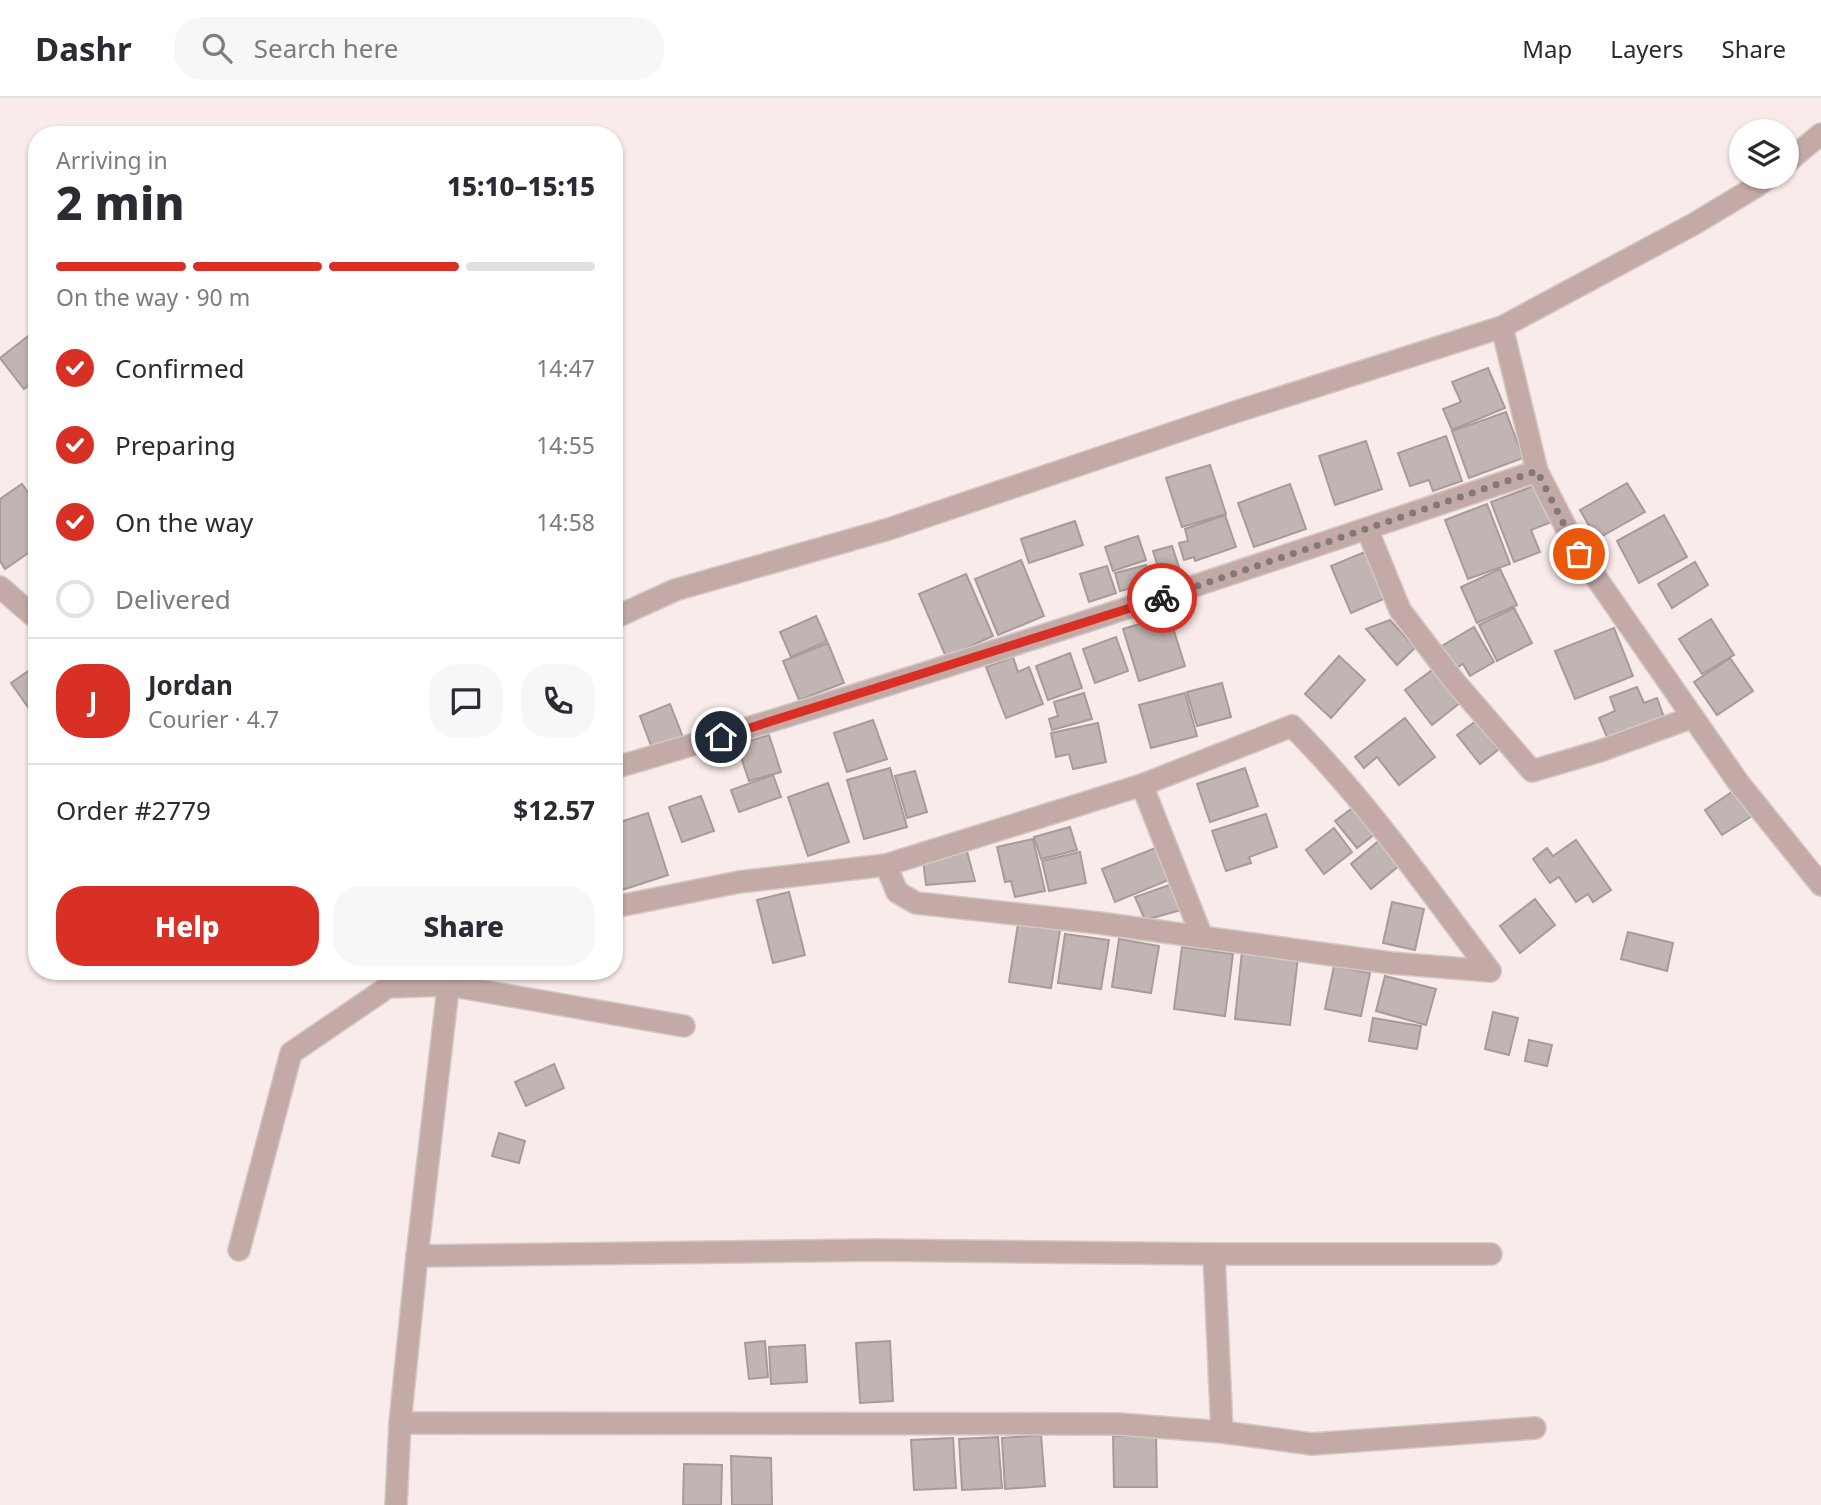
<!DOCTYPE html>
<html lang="en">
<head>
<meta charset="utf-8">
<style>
	:root { --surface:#fff; --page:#f7f7f7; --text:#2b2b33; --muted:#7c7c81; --line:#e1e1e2; --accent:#d93025 }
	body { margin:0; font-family:"Noto Sans",sans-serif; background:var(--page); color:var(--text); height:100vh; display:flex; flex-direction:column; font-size:26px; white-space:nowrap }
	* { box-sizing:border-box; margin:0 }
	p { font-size:23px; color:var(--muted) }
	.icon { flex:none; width:38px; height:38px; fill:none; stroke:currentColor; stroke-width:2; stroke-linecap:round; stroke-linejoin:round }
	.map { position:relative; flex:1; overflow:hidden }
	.side { position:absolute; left:28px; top:28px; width:595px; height:854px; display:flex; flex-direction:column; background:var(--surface); border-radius:28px; box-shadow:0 2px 5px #0004 }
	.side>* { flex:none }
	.tools { position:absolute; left:1729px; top:21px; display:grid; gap:14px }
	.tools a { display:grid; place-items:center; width:70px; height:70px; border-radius:50%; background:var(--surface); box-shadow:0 2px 5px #0004; font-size:35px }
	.pin { position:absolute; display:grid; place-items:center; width:60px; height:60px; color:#fff; margin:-30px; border:4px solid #fff; border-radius:50%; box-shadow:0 2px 7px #0007 }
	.courier { position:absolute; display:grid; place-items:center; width:70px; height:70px; margin:-35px; border:5px solid #d93025; border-radius:50%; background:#fff; color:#222; box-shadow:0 2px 9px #0007 }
	.head em { font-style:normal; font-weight:800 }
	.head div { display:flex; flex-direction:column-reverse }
	.head { display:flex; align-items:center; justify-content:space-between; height:119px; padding:0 28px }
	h1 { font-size:46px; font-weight:800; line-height:52px }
	.bar { display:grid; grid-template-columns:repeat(4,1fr); gap:10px 7px; align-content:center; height:84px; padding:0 28px }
	.bar i { height:9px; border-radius:5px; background:var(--line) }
	.bar .on { background:var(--accent) }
	.bar p { grid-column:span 4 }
	.line { display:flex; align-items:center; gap:18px; padding:0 28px; border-top:2px solid var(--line) }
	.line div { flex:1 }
	.round { display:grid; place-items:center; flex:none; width:74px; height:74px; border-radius:28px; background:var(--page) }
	ol { padding:0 28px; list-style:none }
	li { display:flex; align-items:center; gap:21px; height:77px }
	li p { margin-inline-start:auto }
	li .icon { padding:7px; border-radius:50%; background:var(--accent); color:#fff; stroke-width:4 }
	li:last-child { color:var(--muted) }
	li i { width:38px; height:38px; border:4px solid var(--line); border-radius:50% }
	.cta { display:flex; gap:14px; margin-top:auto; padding:14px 28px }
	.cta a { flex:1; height:80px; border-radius:28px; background:var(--accent); color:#fff; font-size:28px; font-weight:800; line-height:80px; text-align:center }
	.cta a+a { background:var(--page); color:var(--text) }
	header { display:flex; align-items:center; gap:42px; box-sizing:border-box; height:98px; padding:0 35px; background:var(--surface); border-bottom:2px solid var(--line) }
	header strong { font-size:33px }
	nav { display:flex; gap:38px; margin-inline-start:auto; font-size:24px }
	.search { width:490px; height:63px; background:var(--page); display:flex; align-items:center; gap:18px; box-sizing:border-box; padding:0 24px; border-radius:28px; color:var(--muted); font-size:26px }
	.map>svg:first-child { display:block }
</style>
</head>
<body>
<header>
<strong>Dashr</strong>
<div class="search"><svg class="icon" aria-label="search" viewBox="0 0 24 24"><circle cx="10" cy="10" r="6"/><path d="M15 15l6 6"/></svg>Search here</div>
<nav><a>Map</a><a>Layers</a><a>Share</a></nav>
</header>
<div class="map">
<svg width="1821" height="1407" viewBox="0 0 1821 1407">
	<rect width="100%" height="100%" fill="#f8ebe9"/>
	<!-- building -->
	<g fill="#c1b5b3" stroke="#a79b99" stroke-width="2">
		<polygon points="37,231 37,281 24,291 0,260"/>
		<polygon points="1488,270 1505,310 1452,332 1443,311 1461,304 1452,284"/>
		<polygon points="1506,314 1523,360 1469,380 1452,333"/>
		<polygon points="1446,338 1462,383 1433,393 1429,382 1410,388 1398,355"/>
		<polygon points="1366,343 1382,391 1335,407 1319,358"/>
		<polygon points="1210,367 1226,416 1182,429 1166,380"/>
		<polygon points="1627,385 1645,414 1597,441 1580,412"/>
		<polygon points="22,386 37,407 37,449 5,471 0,463 0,401"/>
		<polygon points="1290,386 1306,431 1254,449 1238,405"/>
		<polygon points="1539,386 1554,423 1531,432 1540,454 1514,464 1491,404"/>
		<polygon points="1487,406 1510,466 1468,481 1445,422"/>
		<polygon points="1225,417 1236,449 1195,463 1194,459 1184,462 1179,445 1188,443 1185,431"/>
		<polygon points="1664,417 1687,459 1639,485 1617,443"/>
		<polygon points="1075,423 1083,447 1029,465 1021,441"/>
		<polygon points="1138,438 1146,462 1113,473 1105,449"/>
		<polygon points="1172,448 1182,478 1163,484 1153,453"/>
		<polygon points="1367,453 1386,500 1351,515 1331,468"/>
		<polygon points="1021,462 1044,518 998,537 975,481"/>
		<polygon points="1695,464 1708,487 1672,510 1658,486"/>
		<polygon points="1146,467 1151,485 1120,493 1115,475"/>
		<polygon points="1107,468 1116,495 1089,504 1080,476"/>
		<polygon points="1500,471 1517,507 1477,525 1461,489"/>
		<polygon points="966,476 993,538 946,559 919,496"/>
		<polygon points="1514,510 1532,545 1497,563 1479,527"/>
		<polygon points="1169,517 1185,568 1139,583 1123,531"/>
		<polygon points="816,518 827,543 791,559 780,534"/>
		<polygon points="1711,521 1734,557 1702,576 1679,541"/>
		<polygon points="1390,522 1415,550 1397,567 1366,531"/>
		<polygon points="1474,529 1494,564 1470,578 1463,566 1453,572 1440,549"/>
		<polygon points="1614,530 1633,578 1575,601 1555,553"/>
		<polygon points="1116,539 1128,573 1095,585 1083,551"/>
		<polygon points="828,545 844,585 799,602 783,563"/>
		<polygon points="1070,555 1082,590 1048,602 1036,568"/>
		<polygon points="1339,558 1365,582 1331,620 1305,596"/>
		<polygon points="1013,559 1018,574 1029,569 1043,606 1006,620 986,569"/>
		<polygon points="1730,560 1753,593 1717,617 1694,584"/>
		<polygon points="37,567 37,622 11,585"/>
		<polygon points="1435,570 1461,604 1432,627 1405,592"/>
		<polygon points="1222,585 1231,619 1197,628 1187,594"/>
		<polygon points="1637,589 1644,605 1657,600 1665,622 1609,644 1599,620 1615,613 1610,599"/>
		<polygon points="1084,595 1092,621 1052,632 1049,621 1058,618 1054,604"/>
		<polygon points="1185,595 1197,638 1151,650 1139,607"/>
		<polygon points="670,606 684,642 653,653 640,618"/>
		<polygon points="1405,620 1435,659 1399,687 1377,659 1364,670 1355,659"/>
		<polygon points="873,622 887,661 847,674 834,635"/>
		<polygon points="1476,623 1498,652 1480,666 1457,637"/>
		<polygon points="1098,625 1106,664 1073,671 1069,656 1056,659 1051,635"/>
		<polygon points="769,637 781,674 749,683 737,647"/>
		<polygon points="890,670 907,729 864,741 847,682"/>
		<polygon points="1245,670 1258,708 1210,724 1197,686"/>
		<polygon points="915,673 927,714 907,720 895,678"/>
		<polygon points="773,677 781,699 739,714 731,692"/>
		<polygon points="828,685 849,744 808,758 788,699"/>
		<polygon points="1735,692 1752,718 1722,737 1705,712"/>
		<polygon points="701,698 714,733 682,744 669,709"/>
		<polygon points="1354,709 1375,736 1357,750 1335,723"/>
		<polygon points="648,715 668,777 619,793 614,780 614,726"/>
		<polygon points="1266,716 1277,749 1249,759 1251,765 1226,773 1212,733"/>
		<polygon points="1070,729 1077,752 1041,761 1034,739"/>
		<polygon points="1334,730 1352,754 1324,776 1306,752"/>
		<polygon points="1033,741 1045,793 1015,799 1011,783 1005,784 997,749"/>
		<polygon points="1381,741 1401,766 1371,791 1351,766"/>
		<polygon points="1576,742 1611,792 1593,804 1588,796 1576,804 1559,779 1550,785 1533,761 1547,750 1553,758"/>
		<polygon points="1158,749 1171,781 1115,804 1102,771"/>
		<polygon points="966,750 975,783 926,787 923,762"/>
		<polygon points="1080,754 1086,785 1049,793 1042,763"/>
		<polygon points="1175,785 1181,812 1145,822 1135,799"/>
		<polygon points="789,794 805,857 773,865 757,802"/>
		<polygon points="1535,801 1555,827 1520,855 1500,828"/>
		<polygon points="1392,804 1424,811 1415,852 1383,845"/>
		<polygon points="1018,826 1060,832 1051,890 1009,884"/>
		<polygon points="1628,834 1673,845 1667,873 1621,861"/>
		<polygon points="1065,836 1109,842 1101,891 1058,885"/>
		<polygon points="1119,841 1159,848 1151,895 1112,889"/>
		<polygon points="1182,849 1233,856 1225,918 1174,911"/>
		<polygon points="1242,853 1298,859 1290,927 1235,921"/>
		<polygon points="1334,868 1370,875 1361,918 1325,911"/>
		<polygon points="1385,878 1436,891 1426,927 1376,913"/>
		<polygon points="1493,914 1518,920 1509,957 1485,951"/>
		<polygon points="1373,920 1421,928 1417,951 1369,943"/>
		<polygon points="1529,942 1552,947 1547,968 1525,963"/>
		<polygon points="554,966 564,990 526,1008 515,984"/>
		<polygon points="499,1035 525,1043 519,1065 492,1058"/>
		<polygon points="765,1243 768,1279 749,1281 745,1245"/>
		<polygon points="890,1243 893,1303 860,1305 856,1245"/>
		<polygon points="805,1247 807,1284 771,1286 769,1249"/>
		<polygon points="1041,1337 1045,1388 1005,1391 1002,1340"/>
		<polygon points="1113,1338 1156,1338 1157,1389 1114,1389"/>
		<polygon points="998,1339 1002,1390 962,1392 959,1341"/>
		<polygon points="953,1340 956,1390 914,1392 911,1342"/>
		<polygon points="731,1358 771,1360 772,1407 732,1407"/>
		<polygon points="684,1366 722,1367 721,1407 683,1407"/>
	</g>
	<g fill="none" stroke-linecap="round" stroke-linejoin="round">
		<!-- minor casing -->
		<g stroke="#d3c8c6" stroke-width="24">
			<g id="minor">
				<polyline points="1787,64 1821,36"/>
				<polyline points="1502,229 1537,373 1579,455 1738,684 1821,787"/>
				<polyline points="1367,431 1400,512 1455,584 1532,673 1600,653 1693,619"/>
				<polyline points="0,489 37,521"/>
				<polyline points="614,520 675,492 889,431 1232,315 1502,229 1694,126 1757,88 1769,79"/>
				<path d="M614 670C924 579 1231 477 1537 373"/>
				<polyline points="1142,687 1202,839"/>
				<polyline points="886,767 897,794 916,805 1099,825 1391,865 1490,873"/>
				<path d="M614 809 739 784 886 767 1142 687 1292 628C1366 702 1427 790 1490 873"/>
				<polyline points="239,1152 291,955 388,889 448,887 684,928"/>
				<polyline points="1214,1156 1222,1334"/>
				<polyline points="417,1158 876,1152 1214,1156 1491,1156"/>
				<polyline points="400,1325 1119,1326 1222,1334 1312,1346 1535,1330"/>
				<polyline points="396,1407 400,1325 417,1158 450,873"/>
			</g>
		</g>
		<!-- minor -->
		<use href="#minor" stroke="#c4aaa6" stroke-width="21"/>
	</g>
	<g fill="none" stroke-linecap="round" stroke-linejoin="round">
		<!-- done -->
		<polyline stroke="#817978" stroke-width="7" stroke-dasharray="0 12.6" points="1162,500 1537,373 1579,456"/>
		<!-- route -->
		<polyline stroke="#d93025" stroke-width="9" points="721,639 1162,500"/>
	</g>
</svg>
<div class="tools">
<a><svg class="icon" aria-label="layers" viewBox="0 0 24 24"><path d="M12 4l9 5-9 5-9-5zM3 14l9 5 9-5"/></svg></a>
</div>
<div class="pin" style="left:1579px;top:456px;background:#ea580c"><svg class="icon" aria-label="bag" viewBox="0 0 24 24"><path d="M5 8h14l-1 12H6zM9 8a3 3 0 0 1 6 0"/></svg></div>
<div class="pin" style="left:721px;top:639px;background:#1f2937"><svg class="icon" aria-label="home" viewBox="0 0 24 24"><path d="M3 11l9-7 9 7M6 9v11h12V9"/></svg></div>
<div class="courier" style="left:1162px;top:500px"><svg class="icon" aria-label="bike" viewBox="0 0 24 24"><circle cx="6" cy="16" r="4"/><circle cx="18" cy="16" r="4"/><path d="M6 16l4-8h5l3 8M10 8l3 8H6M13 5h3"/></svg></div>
<section class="side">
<div class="head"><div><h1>2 min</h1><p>Arriving in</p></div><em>15:10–15:15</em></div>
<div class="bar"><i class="on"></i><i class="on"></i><i class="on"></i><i></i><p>On the way · 90 m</p></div>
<ol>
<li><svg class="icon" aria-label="check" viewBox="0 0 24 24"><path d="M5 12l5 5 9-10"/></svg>Confirmed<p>14:47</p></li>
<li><svg class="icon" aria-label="check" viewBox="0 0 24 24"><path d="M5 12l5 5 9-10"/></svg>Preparing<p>14:55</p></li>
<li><svg class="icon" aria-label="check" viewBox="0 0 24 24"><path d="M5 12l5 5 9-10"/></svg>On the way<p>14:58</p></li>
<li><i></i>Delivered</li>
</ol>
<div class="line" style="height:126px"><b class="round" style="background:var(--accent);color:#fff">J</b><div><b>Jordan</b><p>Courier · 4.7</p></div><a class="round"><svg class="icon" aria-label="chat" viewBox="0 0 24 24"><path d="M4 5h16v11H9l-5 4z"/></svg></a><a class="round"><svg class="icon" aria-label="phone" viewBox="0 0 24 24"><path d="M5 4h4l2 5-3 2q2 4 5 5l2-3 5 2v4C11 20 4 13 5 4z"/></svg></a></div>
<div class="line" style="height:91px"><div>Order #2779</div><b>$12.57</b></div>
<div class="cta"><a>Help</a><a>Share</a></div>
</section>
</div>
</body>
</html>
